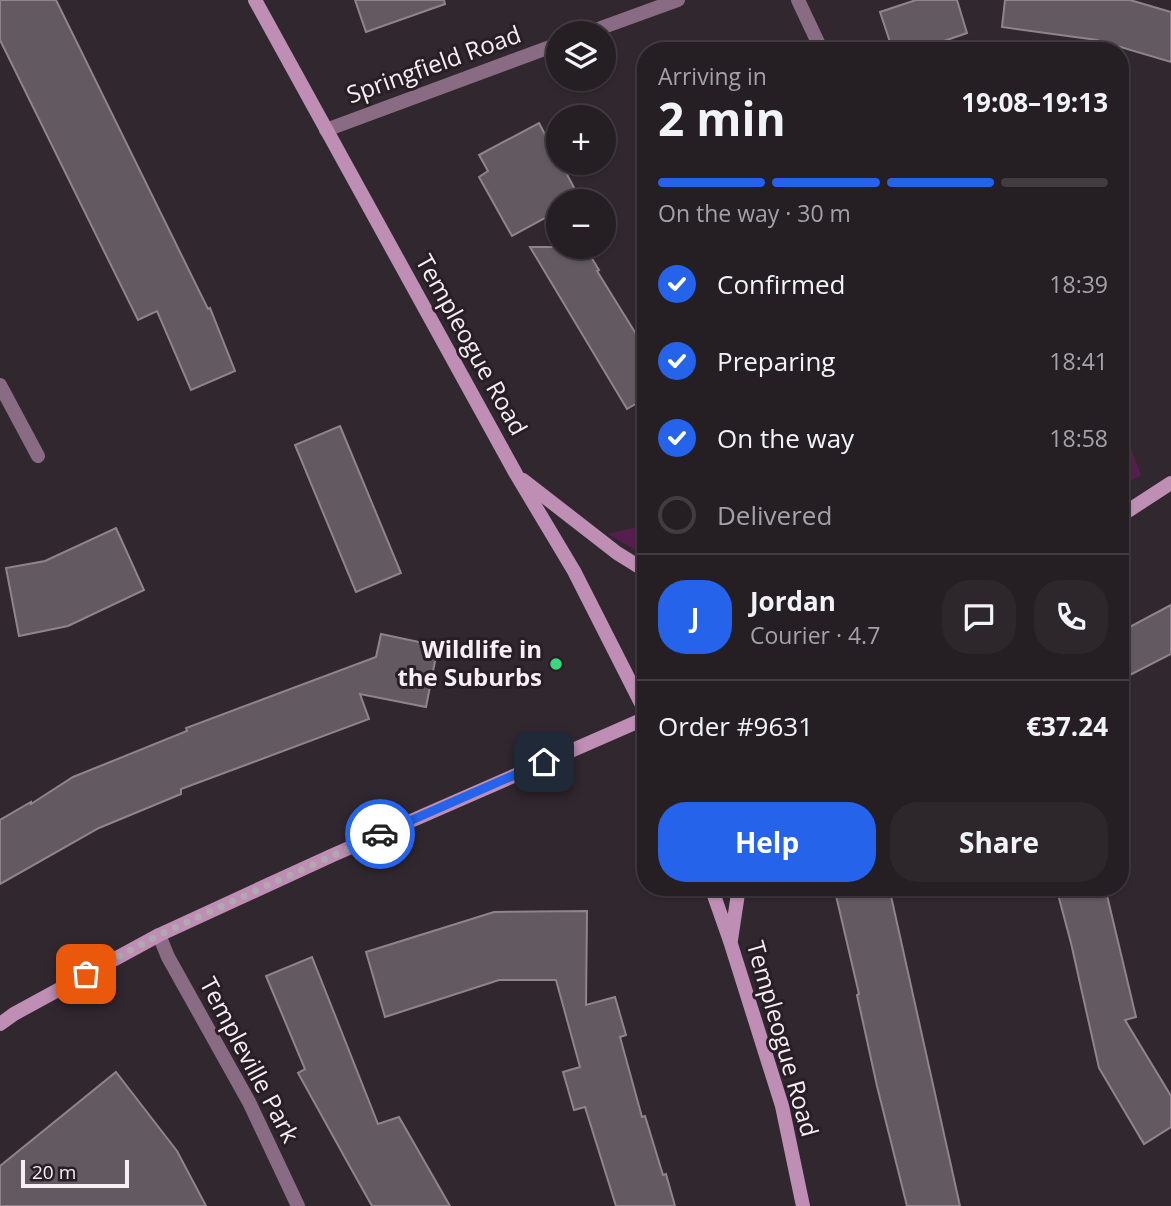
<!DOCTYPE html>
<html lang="en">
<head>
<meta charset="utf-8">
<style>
	:root { --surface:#251e23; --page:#2d272b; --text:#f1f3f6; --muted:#a3a2a6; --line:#423c41; --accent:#2563eb }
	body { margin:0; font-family:"Open Sans",sans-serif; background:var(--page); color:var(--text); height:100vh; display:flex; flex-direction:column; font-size:26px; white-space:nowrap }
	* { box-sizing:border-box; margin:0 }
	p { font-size:23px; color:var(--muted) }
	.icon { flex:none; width:38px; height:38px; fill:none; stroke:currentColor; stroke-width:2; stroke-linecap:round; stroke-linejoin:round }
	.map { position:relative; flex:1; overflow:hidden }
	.details { position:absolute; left:637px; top:42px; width:492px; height:854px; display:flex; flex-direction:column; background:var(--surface); border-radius:28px; box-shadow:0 2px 5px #0004,0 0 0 2px var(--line) }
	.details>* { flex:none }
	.fabs { position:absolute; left:546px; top:21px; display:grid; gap:14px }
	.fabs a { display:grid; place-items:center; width:70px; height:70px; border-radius:50%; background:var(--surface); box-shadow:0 2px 5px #0004,0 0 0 2px var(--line); font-size:35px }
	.scale { position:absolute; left:21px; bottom:18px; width:108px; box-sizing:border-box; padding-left:7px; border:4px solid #f5eff3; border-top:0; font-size:19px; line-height:24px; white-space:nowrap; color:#f5eff3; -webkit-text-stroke:5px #271f25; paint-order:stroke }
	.pin { position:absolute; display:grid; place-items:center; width:60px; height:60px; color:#fff; margin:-30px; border-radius:14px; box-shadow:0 4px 10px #0006 }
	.courier { position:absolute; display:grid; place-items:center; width:70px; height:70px; margin:-35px; border:5px solid #2563eb; border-radius:50%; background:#fff; color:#222; box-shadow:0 2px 9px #0007 }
	.summary em { font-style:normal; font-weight:700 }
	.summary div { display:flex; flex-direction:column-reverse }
	.summary { display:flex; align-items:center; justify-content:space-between; height:119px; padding:0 21px }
	h1 { font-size:46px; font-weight:700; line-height:52px }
	.bar { display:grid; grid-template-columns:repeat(4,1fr); gap:10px 7px; align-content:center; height:84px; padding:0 21px }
	.bar i { height:9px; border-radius:5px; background:var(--line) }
	.bar .active { background:var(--accent) }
	.bar p { grid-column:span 4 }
	.line { display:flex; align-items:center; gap:18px; padding:0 21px; border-top:2px solid var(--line) }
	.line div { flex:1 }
	.round { display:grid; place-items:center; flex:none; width:74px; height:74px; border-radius:28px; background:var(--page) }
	ol { padding:0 21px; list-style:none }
	li { display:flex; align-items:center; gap:21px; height:77px }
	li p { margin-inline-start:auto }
	li .icon { padding:7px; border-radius:50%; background:var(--accent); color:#fff; stroke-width:4 }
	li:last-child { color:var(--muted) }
	li i { width:38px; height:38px; border:4px solid var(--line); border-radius:50% }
	.button { display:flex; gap:14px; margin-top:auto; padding:14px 21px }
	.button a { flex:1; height:80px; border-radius:28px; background:var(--accent); color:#fff; font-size:28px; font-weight:700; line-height:80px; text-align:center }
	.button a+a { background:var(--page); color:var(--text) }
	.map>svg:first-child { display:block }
</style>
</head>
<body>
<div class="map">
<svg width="1171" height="1206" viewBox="0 0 1171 1206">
	<rect width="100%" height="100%" fill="#31282f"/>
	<!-- green -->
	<g fill="#561e4e">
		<polygon points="1120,420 1141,475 1120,486"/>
		<polygon points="646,525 646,556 608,534"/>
	</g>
	<!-- building -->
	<g fill="#635960" stroke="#8f848d" stroke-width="2">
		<polygon points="0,0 56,0 208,309 210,308 235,371 191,390 157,311 138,320 0,40"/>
		<polygon points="355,0 444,0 445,4 366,32"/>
		<polygon points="916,0 957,0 967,33 915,51 893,51 880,12"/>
		<polygon points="1005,0 1130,0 1171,12 1171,62 1097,40 1002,27"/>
		<polygon points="539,123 558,159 558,163 561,163 580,199 575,201 558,201 558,211 512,236 479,177 488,171 479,155"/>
		<polygon points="530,247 585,247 599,270 597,271 646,350 646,398 627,409"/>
		<polygon points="340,426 401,573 356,592 295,445"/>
		<polygon points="116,528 144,590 68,626 19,636 6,568 45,561"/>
		<polygon points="1171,605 1171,654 1120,680 1120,632"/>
		<polygon points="381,634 438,646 426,707 360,694 369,719 181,789 181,794 99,828 0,884 0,820 31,802 31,804 73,777 187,731 186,728 376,657"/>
		<polygon points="834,887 889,887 960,1206 907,1206 877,1086 857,995 859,994"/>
		<polygon points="1056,887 1105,887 1136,1017 1125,1020 1171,1096 1171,1127 1144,1144 1099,1068 1071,943"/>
		<polygon points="587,911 586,1005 615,997 626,1035 620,1037 642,1117 645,1116 663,1175 666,1174 675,1206 616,1206 585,1107 574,1110 563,1072 580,1067 556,980 499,980 385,1017 366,952 494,912"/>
		<polygon points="312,957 378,1124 399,1117 450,1206 372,1206 349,1165 298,1073 305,1069 266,976"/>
		<polygon points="116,1072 177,1151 206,1206 0,1206 0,1166"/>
	</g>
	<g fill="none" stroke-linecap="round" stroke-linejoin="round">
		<!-- street -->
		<g stroke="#896b83" stroke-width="14">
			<polyline points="798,0 822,51"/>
			<polyline points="587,33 678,0"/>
			<polyline points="326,130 558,44"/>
			<polyline points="0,385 38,456"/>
			<polyline points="159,935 168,957 249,1102 298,1206"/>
		</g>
		<!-- secondary -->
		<g stroke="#bf8eb5" stroke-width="14">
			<polyline points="255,0 516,474 574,571 646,713"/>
			<polyline points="523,480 617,553 646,571"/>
			<polyline points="1120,516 1171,483"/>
			<polyline points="711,887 730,941 782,1106 803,1206"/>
			<polyline points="731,940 739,887"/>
			<polyline points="0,1024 14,1014 159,935 333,855 646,718"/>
		</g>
	</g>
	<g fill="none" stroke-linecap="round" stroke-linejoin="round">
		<!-- done -->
		<polyline stroke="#b0a9ae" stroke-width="7" stroke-dasharray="0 12.6" points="86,974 159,935 380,834"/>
		<!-- route -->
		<polyline stroke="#2563eb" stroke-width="9" points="380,834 544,762"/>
	</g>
	<!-- markers -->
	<circle fill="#39d87f" stroke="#271f25" stroke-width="2.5" cx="556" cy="664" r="7"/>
	<g text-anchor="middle" stroke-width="6" stroke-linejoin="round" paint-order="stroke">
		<!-- street labels -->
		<g font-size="24" fill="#f5eff3" stroke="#271f25">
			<text transform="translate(434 65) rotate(-20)" y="8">Springfield Road</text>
			<text transform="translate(471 345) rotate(61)" y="8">Templeogue Road</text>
			<text transform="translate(782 1039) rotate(74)" y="8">Templeogue Road</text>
			<text transform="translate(249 1060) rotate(62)" y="8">Templeville Park</text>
		</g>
		<!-- poi labels -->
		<g font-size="24" font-weight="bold" fill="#f5eff3" stroke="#271f25" text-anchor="end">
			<text x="542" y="658">Wildlife in<tspan x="542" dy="28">the Suburbs</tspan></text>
		</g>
	</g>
</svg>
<div class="fabs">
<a><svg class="icon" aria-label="layers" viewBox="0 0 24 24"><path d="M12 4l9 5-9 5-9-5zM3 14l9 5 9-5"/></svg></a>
<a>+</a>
<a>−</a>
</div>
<div class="scale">20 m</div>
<div class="pin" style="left:86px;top:974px;background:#ea580c"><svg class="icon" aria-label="bag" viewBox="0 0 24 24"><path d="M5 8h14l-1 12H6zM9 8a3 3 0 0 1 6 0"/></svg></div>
<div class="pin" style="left:544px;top:762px;background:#1f2937"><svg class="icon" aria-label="home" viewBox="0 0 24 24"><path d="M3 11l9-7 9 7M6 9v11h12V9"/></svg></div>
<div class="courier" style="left:380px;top:834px"><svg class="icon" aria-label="car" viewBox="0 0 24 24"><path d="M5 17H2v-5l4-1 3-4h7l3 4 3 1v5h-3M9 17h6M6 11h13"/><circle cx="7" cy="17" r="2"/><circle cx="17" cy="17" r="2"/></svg></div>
<section class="details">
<div class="summary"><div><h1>2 min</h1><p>Arriving in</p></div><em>19:08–19:13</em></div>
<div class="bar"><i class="active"></i><i class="active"></i><i class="active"></i><i></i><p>On the way · 30 m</p></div>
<ol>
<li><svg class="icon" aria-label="check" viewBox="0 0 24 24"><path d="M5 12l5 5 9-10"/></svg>Confirmed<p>18:39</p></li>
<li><svg class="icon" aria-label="check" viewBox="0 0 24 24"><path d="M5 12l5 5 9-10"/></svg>Preparing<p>18:41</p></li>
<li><svg class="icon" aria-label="check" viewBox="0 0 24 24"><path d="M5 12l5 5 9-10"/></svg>On the way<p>18:58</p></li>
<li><i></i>Delivered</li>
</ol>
<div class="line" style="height:126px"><b class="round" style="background:var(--accent);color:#fff">J</b><div><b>Jordan</b><p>Courier · 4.7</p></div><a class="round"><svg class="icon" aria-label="chat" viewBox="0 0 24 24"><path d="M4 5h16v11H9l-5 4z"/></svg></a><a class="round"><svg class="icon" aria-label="phone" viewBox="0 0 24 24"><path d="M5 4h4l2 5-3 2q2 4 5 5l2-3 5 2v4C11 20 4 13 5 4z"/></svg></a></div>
<div class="line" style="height:91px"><div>Order #9631</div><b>€37.24</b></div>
<div class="button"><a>Help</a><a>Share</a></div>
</section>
</div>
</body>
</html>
